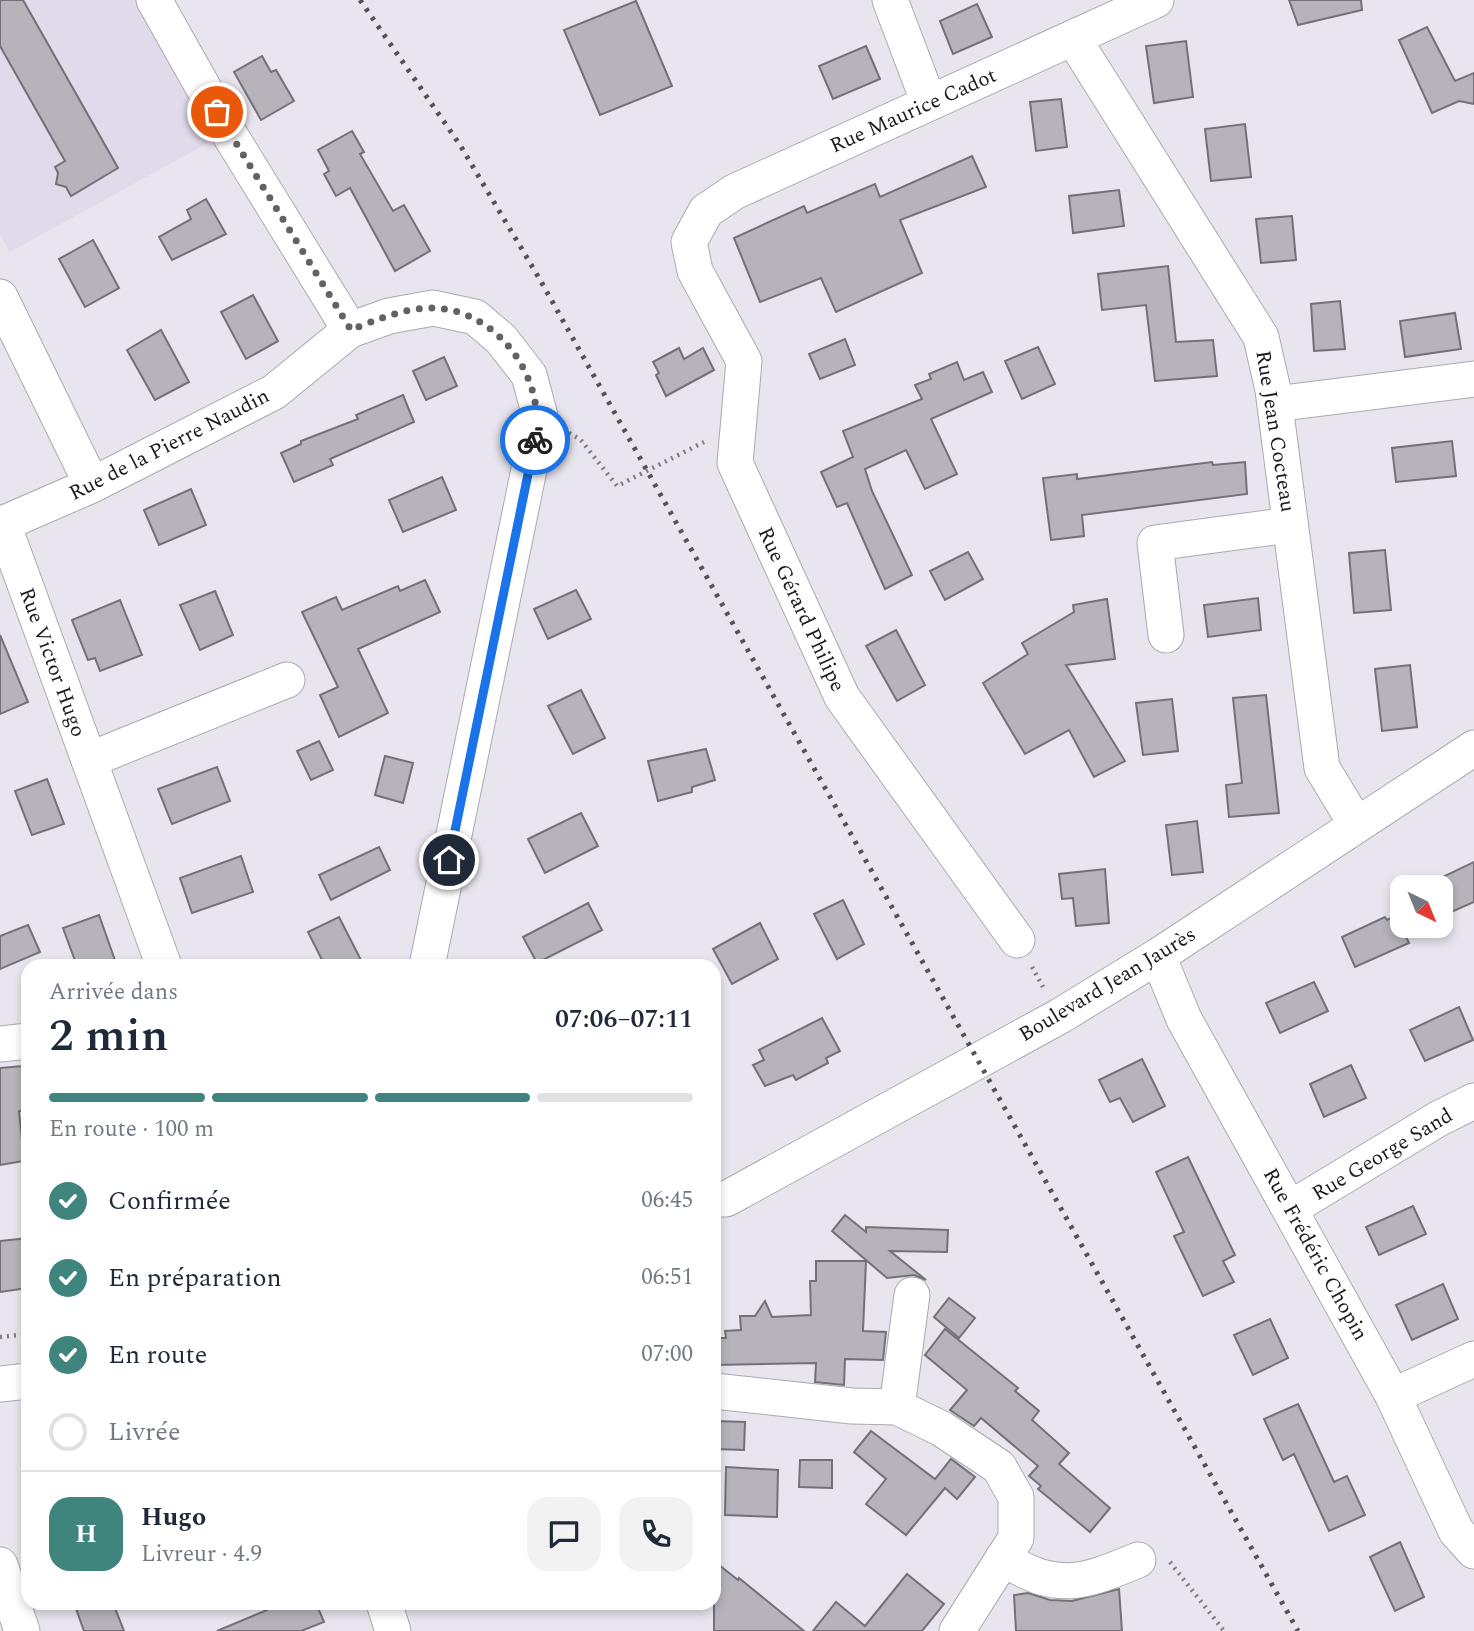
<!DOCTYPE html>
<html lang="fr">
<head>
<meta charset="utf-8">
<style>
	:root { --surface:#fff; --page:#f2f2f3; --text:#1f2937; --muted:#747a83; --line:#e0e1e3; --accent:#3f857d }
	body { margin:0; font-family:Spectral,serif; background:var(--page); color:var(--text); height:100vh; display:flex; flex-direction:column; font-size:26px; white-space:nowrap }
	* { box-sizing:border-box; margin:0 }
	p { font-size:23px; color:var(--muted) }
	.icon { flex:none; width:38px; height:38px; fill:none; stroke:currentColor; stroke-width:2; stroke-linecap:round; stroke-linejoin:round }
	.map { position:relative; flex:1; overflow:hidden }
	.side { position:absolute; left:21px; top:959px; width:700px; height:651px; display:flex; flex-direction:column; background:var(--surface); border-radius:21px; box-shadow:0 4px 10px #0003 }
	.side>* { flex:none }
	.needle { width:46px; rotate:137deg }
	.tools { position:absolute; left:1390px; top:875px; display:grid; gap:14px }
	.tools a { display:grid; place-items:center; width:63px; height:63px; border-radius:14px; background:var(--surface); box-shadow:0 4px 10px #0003; font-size:35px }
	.pin { position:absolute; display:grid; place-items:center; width:60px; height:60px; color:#fff; margin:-30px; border:4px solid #fff; border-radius:50%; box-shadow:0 2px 7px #0007 }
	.courier { position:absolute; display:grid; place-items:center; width:70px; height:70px; margin:-35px; border:5px solid #1a73e8; border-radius:50%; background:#fff; color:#222; box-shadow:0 2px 9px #0007 }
	.head em { font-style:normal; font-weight:600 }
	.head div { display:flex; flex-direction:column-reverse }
	.head { display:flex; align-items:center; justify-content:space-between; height:119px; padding:0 28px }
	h1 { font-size:46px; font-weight:600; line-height:52px }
	.bar { display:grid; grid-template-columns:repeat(4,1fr); gap:10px 7px; align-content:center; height:84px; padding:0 28px }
	.bar i { height:9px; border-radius:5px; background:var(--line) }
	.bar .selected { background:var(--accent) }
	.bar p { grid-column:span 4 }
	.line { display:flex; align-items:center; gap:18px; padding:0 28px; border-top:2px solid var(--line) }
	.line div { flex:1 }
	.round { display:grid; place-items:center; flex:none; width:74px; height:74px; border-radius:21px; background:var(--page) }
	ol { padding:0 28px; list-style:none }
	li { display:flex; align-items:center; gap:21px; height:77px }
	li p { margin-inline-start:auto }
	li .icon { padding:7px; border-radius:50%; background:var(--accent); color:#fff; stroke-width:4 }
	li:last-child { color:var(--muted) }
	li i { width:38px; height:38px; border:4px solid var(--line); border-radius:50% }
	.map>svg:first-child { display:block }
</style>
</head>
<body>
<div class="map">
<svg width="1474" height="1631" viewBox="0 0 1474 1631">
	<rect width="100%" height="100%" fill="#e9e5ee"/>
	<!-- built -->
	<polygon fill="#e1daea" points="0,0 139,0 215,139 10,252 0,234"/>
	<!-- building -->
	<g fill="#b7b3bb" stroke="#747078" stroke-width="2">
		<polygon points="0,0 23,0 118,168 71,196 66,187 56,184 58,173 55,167 65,161 0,46"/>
		<polygon points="1289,0 1361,0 1362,10 1298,25"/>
		<polygon points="636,1 672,86 600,115 564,30"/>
		<polygon points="977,4 992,37 953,54 940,21"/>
		<polygon points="1427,27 1455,81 1474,73 1474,104 1459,101 1432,113 1399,40"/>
		<polygon points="1186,41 1193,97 1154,103 1146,46"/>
		<polygon points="866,46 880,79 833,99 819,66"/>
		<polygon points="262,56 271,72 276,70 294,101 261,120 234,72"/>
		<polygon points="1061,99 1067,147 1036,151 1030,102"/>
		<polygon points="1245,124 1251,177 1211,181 1205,129"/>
		<polygon points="352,131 364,152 360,154 393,211 404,205 430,251 395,271 350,188 336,196 324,174 329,171 318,150"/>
		<polygon points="972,156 986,187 900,220 922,273 836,312 821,278 760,302 734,238 804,206 807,213 875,184 880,197"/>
		<polygon points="1119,190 1124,226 1073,233 1069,196"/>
		<polygon points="206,199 226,234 172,260 159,237 191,219 187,210"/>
		<polygon points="1292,216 1296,260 1261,263 1256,219"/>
		<polygon points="93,240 119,288 85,307 59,259"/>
		<polygon points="1168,266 1176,342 1213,340 1217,376 1155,381 1146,305 1102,310 1098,274"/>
		<polygon points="253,295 278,341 246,359 221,312"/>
		<polygon points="1340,301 1345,349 1314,351 1311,304"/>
		<polygon points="1455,313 1461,349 1405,357 1400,321"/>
		<polygon points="161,330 189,382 155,400 127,350"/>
		<polygon points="845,339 855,365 820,379 809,354"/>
		<polygon points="1038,347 1055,384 1022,399 1005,361"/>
		<polygon points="679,348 684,359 703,348 714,370 666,396 656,375 659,373 653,362"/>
		<polygon points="444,357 457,386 426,400 413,371"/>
		<polygon points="957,362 964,380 983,372 992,392 931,419 957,474 925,489 906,450 865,469 872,491 912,575 885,589 847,503 837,507 821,472 853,457 843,431 922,399 915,385 931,379 929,374"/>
		<polygon points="403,395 414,422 330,459 333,465 294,482 281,453 301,444 301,441 358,419 356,415"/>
		<polygon points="1452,441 1456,476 1396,482 1392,448"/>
		<polygon points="1212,462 1213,465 1245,462 1247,494 1082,515 1084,536 1051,540 1043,478 1077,474 1077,479"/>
		<polygon points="442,477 456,510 403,532 389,500"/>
		<polygon points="191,489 206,525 159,545 144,510"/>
		<polygon points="1385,550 1391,610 1354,613 1349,553"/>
		<polygon points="968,552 983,579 945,600 930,571"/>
		<polygon points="425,580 440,612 358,649 388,713 339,737 320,695 338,687 302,612 336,597 342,610 398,586 400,591"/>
		<polygon points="576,590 591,619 548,639 534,609"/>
		<polygon points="215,591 233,635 200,650 180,605"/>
		<polygon points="1258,598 1261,630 1208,637 1204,605"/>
		<polygon points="1107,599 1115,659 1066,665 1125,761 1094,777 1069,730 1025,754 983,683 1028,654 1022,643 1074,612 1073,605"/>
		<polygon points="120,600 142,655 100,671 95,658 88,660 72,620"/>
		<polygon points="896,630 925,685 897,701 866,646"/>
		<polygon points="0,635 28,702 0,714"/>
		<polygon points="1410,665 1417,727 1382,731 1375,669"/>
		<polygon points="581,690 605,738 573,754 548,706"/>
		<polygon points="1266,695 1279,813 1229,817 1226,785 1242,783 1233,698"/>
		<polygon points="1172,699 1178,751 1143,755 1136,703"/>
		<polygon points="319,741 333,770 311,780 297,751"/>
		<polygon points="706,749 715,780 692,787 692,792 658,801 648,761"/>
		<polygon points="385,756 413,763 403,803 375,795"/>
		<polygon points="217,767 230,801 172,824 158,789"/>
		<polygon points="47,779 64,824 32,835 15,791"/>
		<polygon points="581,813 598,846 545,873 528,839"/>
		<polygon points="1197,821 1203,872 1172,875 1166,825"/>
		<polygon points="379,847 390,870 331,900 319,875"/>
		<polygon points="241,856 253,892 192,913 180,878"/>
		<polygon points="1474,862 1474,902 1440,917 1440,887 1426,885"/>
		<polygon points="1105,869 1109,923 1076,926 1073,898 1062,899 1059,874"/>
		<polygon points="843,900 864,944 837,959 814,914"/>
		<polygon points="588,903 602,930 537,963 523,937"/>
		<polygon points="99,915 117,966 77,966 63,928"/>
		<polygon points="1396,915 1409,943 1355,967 1342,937 1385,917 1387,920"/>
		<polygon points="339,917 364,966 325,966 308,932"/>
		<polygon points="760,923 778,959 732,984 713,949"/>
		<polygon points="28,925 40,952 0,969 0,936"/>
		<polygon points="1314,982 1328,1011 1280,1033 1266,1003"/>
		<polygon points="1459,1007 1473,1040 1425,1061 1410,1030"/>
		<polygon points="822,1018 840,1051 826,1058 828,1063 796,1080 793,1075 765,1086 753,1065 764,1060 759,1050"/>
		<polygon points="1142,1059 1165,1106 1133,1122 1120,1098 1110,1102 1099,1080"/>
		<polygon points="1351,1065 1366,1098 1324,1117 1310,1084"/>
		<polygon points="23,1066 28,1111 19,1111 24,1161 0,1165 0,1068"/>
		<polygon points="1188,1157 1235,1255 1223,1261 1234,1282 1203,1296 1174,1236 1184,1232 1156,1172"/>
		<polygon points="1413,1206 1426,1234 1379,1255 1366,1227"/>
		<polygon points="845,1215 866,1232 866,1227 948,1230 947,1252 890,1251 926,1280 914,1275 887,1278 832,1231"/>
		<polygon points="28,1238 28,1288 0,1292 0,1241"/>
		<polygon points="816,1261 866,1261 863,1331 886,1332 883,1360 845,1359 844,1385 815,1382 816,1363 714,1365 714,1338 726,1338 725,1331 741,1330 740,1316 755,1316 765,1301 772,1317 811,1315 810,1281 816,1281"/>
		<polygon points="1443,1284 1458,1319 1412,1340 1396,1305"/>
		<polygon points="949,1298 975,1318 959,1338 934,1317"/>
		<polygon points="1270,1319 1288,1358 1253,1375 1234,1335"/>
		<polygon points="945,1329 1018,1388 1015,1391 1039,1411 1032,1420 1069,1453 1059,1464 1110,1508 1090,1532 1038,1489 1041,1486 1029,1476 1038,1466 981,1418 974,1426 950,1410 967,1390 925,1355"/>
		<polygon points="1298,1404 1334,1482 1347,1476 1365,1515 1329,1531 1294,1454 1283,1460 1264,1419"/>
		<polygon points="714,1421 745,1422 744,1450 714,1449"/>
		<polygon points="871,1431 935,1479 951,1459 975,1477 957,1499 945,1488 906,1535 866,1504 886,1479 854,1452"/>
		<polygon points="800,1460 832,1460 832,1488 799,1487"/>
		<polygon points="726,1467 778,1470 777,1517 725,1515"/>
		<polygon points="1400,1542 1424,1597 1395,1611 1370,1557"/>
		<polygon points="714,1561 738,1580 739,1578 804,1631 714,1631"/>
		<polygon points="907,1574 944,1604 922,1631 813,1631 836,1602 865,1626"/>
		<polygon points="1119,1589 1122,1631 1016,1631 1014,1595 1028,1593 1050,1600 1072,1601"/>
		<polygon points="74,1603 113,1603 124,1631 84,1631"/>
		<polygon points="264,1603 316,1603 324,1622 301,1631 217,1631 267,1610"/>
	</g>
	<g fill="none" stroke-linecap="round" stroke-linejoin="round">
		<!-- minor casing -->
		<g stroke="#aca8b0" stroke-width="37">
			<g id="minor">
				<polyline points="154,0 230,135 350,330"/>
				<polyline points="890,0 929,103"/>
				<polyline points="1073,38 1261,337 1273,390 1322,768 1356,824"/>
				<polyline points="0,297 92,485"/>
				<polyline points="1275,404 1474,379"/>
				<polyline points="3,524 164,966"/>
				<polyline points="0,525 92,485 274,392 350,330 389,316 433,308 475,317 501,339 529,375 540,416 427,966"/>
				<polyline points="1166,635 1155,543 1290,525"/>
				<polyline points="89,760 287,680"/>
				<polyline points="1017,940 842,697 735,463 744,361 695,271 689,242 706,211 734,192 1156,0"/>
				<polyline points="1158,956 1184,1019 1393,1396 1456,1531 1474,1551"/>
				<polyline points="0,1044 28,1041"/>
				<polyline points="714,1199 726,1199 1060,1016 1158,956 1474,748"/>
				<polyline points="1291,1208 1438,1119 1474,1101"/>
				<polyline points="0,1384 28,1381"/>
				<polyline points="714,1391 852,1406 897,1407 942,1429 999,1467 1016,1497 1016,1538 957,1631"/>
				<polyline points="1393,1396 1474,1359"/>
				<polyline points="897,1407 912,1295"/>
				<path d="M1003 1558C1056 1593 1083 1583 1138 1560"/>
				<polyline points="0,1565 22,1631"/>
				<polyline points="384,1603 393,1631"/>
			</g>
		</g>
		<!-- path -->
		<g stroke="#7d7b81" stroke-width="4.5" stroke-dasharray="2 5" stroke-linecap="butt">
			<polyline points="569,433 580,439 617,486 704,442"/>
			<polyline points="1032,967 1043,987"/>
			<polyline points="0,1337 28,1334"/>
			<polyline points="1170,1562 1224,1631"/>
		</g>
		<!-- minor -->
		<use href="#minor" stroke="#fff" stroke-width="35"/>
		<!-- rail -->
		<polyline stroke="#545257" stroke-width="5" stroke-dasharray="3.5 7" stroke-linecap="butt" points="360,0 460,145 539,278 1298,1631"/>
	</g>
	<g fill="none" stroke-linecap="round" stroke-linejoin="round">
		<!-- done -->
		<path stroke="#636166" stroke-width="7" stroke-dasharray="0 12.6" d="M217 112 351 330C376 320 406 307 434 308 498 310 547 379 535 440"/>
		<!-- route -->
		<polyline stroke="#1a73e8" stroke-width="9" points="449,860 535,440"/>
	</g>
	<g text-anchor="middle" stroke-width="5" stroke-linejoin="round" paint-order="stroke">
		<!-- street labels -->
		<g font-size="21" fill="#1b1a1d" stroke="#fff">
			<text transform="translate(913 110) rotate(-24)" y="7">Rue Maurice Cadot</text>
			<text transform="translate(1276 431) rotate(81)" y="7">Rue Jean Cocteau</text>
			<text transform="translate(169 444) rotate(-27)" y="7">Rue de la Pierre Naudin</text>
			<text transform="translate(802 609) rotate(65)" y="7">Rue Gérard Philipe</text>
			<text transform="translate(53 662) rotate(70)" y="7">Rue Victor Hugo</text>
			<text transform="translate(1107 984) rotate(-31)" y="7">Boulevard Jean Jaurès</text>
			<text transform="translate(1382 1154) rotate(-31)" y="7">Rue George Sand</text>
			<text transform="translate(1316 1254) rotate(61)" y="7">Rue Frédéric Chopin</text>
		</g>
	</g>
</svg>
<div class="tools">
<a><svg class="needle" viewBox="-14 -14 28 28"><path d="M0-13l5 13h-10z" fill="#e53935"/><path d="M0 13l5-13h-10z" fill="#747a83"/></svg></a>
</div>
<div class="pin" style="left:217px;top:112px;background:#ea580c"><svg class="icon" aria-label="bag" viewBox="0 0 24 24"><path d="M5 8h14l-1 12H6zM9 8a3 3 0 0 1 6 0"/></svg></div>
<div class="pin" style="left:449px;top:860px;background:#1f2937"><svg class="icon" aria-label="home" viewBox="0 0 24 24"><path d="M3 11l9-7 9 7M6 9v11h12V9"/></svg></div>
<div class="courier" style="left:535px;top:440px"><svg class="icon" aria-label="bike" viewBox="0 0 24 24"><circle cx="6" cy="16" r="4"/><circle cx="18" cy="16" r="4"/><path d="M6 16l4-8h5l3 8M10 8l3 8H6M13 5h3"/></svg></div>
<section class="side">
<div class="head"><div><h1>2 min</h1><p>Arrivée dans</p></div><em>07:06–07:11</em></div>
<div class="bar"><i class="selected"></i><i class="selected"></i><i class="selected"></i><i></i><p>En route · 100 m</p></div>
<ol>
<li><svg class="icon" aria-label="check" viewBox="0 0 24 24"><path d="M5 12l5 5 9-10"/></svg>Confirmée<p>06:45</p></li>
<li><svg class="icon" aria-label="check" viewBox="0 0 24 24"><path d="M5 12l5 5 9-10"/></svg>En préparation<p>06:51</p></li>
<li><svg class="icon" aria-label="check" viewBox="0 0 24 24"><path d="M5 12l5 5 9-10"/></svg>En route<p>07:00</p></li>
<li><i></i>Livrée</li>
</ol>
<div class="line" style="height:126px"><b class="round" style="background:var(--accent);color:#fff">H</b><div><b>Hugo</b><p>Livreur · 4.9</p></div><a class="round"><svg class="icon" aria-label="chat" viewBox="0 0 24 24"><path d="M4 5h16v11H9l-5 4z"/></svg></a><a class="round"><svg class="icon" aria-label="phone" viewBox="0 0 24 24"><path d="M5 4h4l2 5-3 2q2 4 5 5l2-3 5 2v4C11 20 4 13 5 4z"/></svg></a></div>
</section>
</div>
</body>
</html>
